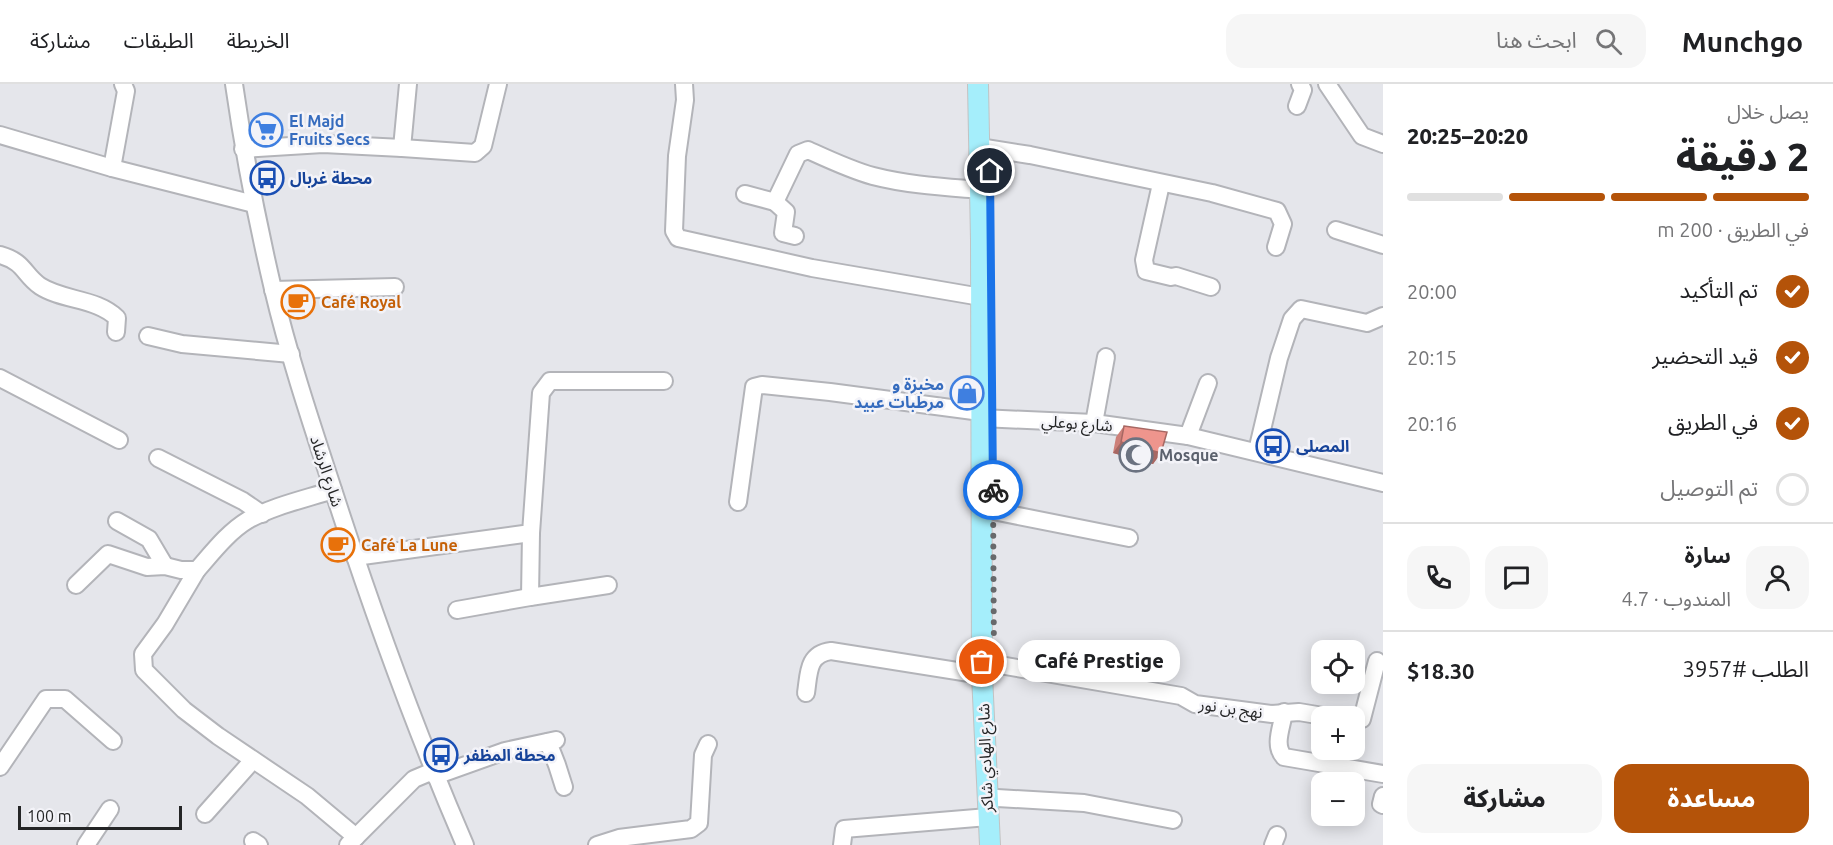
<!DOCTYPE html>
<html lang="ar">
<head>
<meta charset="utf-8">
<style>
	:root { --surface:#fff; --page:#f6f6f6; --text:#202124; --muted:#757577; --line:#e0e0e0; --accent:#b45309 }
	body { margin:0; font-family:Ubuntu,"Noto Sans Arabic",sans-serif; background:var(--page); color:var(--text); direction:rtl; height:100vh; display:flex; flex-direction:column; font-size:22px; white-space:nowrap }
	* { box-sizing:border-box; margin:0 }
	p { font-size:20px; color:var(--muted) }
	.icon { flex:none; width:33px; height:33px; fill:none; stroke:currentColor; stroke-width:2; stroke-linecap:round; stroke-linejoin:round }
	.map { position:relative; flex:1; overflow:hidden; direction:ltr }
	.panel { display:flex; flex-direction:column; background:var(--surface); width:450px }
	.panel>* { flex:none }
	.fabs { position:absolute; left:1311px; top:556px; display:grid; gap:12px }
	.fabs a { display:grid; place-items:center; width:54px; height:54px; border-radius:12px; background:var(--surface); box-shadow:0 3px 15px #0003; font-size:30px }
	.scale { position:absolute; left:18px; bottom:15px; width:164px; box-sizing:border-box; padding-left:6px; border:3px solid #242526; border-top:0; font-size:16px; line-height:21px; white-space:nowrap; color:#242526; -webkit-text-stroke:4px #f3f3f8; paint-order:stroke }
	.pin { position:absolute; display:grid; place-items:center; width:51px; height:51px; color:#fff; margin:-26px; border:3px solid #fff; border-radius:50%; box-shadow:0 2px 6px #0007 }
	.courier { position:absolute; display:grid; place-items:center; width:60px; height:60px; margin:-30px; border:4px solid #1a73e8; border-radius:50%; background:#fff; color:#222; box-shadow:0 2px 8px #0007 }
	.bubble { position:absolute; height:42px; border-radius:18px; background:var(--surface); box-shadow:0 3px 15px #0003; font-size:20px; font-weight:800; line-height:42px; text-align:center; direction:rtl }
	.summary em { font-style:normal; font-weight:800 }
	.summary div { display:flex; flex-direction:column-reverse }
	.summary { display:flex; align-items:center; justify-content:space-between; height:102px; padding:0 24px }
	h1 { font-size:39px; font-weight:800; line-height:45px }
	.bar { display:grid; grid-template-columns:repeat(4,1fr); gap:9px 6px; align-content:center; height:72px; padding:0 24px }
	.bar i { height:8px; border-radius:4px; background:var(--line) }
	.bar .current { background:var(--accent) }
	.bar p { grid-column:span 4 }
	.line { display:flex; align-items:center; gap:15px; padding:0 24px; border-top:2px solid var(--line) }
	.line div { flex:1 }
	.round { display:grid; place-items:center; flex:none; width:63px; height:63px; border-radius:18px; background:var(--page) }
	ol { padding:0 24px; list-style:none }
	li { display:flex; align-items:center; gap:18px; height:66px }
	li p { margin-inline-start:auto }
	li .icon { padding:6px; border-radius:50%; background:var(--accent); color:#fff; stroke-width:4 }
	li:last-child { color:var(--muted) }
	li i { width:33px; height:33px; border:3px solid var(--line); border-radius:50% }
	.primary-button { display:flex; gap:12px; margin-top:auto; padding:12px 24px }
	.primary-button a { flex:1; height:69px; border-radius:18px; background:var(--accent); color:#fff; font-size:24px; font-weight:800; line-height:69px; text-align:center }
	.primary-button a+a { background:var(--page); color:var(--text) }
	header { display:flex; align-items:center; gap:36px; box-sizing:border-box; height:84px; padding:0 30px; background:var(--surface); border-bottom:2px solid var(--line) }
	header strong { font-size:28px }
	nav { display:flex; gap:33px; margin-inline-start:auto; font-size:21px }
	.search { width:420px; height:54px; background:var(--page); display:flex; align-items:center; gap:15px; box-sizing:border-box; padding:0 21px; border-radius:18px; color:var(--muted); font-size:22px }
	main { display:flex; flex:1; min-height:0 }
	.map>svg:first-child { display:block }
</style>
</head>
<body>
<header>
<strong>Munchgo</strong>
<div class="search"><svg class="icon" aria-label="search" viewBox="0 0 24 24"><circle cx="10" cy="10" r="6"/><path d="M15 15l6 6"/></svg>ابحث هنا</div>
<nav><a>الخريطة</a><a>الطبقات</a><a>مشاركة</a></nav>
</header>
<main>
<section class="panel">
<div class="summary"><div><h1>2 دقيقة</h1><p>يصل خلال</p></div><em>20:20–20:25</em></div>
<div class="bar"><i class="current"></i><i class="current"></i><i class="current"></i><i></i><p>في الطريق · 200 m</p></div>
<ol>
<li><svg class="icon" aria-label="check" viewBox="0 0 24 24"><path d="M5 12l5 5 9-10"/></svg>تم التأكيد<p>20:00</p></li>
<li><svg class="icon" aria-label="check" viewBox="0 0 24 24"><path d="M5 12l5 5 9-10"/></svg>قيد التحضير<p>20:15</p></li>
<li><svg class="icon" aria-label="check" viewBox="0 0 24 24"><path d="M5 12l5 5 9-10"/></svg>في الطريق<p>20:16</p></li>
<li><i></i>تم التوصيل</li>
</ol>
<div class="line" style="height:108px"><a class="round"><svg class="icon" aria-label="person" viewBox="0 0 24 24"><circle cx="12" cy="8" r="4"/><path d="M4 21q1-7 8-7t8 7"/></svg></a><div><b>سارة</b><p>المندوب · 4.7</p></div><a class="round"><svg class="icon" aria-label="chat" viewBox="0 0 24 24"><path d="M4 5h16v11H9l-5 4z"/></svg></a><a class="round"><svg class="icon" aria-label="phone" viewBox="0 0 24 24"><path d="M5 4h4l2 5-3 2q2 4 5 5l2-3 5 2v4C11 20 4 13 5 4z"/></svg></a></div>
<div class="line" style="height:78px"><div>الطلب #3957</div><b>$18.30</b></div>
<div class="primary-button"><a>مساعدة</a><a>مشاركة</a></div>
</section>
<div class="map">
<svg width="1383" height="761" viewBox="0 0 1383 761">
	<rect width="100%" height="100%" fill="#e5e6eb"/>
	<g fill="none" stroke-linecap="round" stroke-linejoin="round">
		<!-- minor casing -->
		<g stroke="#b3b4b9" stroke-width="20">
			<g id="minor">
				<path d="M234 0C244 69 257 137 273 205 291 281 317 356 341 430 378 543 418 652 465 761"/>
				<polyline points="684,0 685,16 677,72 674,147 678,154 812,184 981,213"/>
				<polyline points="1327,0 1362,52 1383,60"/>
				<polyline points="1297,22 1303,6 1300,0"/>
				<polyline points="0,51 112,84 254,120"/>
				<polyline points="979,63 1030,71 1212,109 1277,127 1283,140 1276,163"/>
				<polyline points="402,64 475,69 483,62 498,0"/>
				<polyline points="243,65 323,60 402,64 408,0"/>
				<polyline points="112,84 126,7 123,0"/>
				<polyline points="1161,100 1144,176 1146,187 1171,193 1176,192 1211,203"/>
				<path d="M745 110 775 118 798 70 808 66C830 76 851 86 873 92 908 101 945 103 980 106"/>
				<polyline points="775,118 786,128 783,149 795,152"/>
				<polyline points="1336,146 1383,161"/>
				<path d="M0 171C25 178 23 190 40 202 63 217 97 214 117 234L116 248"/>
				<polyline points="273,206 395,203"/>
				<polyline points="148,252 182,260 291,270"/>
				<polyline points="0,294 119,356"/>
				<polyline points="981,334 1094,339 1188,352 1383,399"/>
				<polyline points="1094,339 1106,273"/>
				<polyline points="1188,352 1208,299"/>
				<polyline points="1257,367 1279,274 1292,235 1301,225 1367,239 1383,232"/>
				<polyline points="158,374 243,417 262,430"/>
				<polyline points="738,418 754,303 762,301 830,308 981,328"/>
				<polyline points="993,427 1129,454"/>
				<polyline points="117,437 149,455 165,482"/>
				<polyline points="531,449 530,513 608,501"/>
				<polyline points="355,473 531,449 541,309 550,297 664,297"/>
				<polyline points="197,486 165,540 143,570 144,586 184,626 218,652 307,712 356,753"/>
				<path d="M76 501 108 470 147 483 165 482 181 486H197C212 469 228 448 248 436 273 422 305 415 333 406"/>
				<polyline points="457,526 530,513"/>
				<polyline points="982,578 1181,612 1195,620 1272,630 1299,628 1329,633"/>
				<path d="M806 609C809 590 807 570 831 567L982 591"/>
				<path d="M1284 628C1282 643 1273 661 1284 673L1383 690"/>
				<polyline points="1354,637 1362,635 1377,577"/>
				<polyline points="548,658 557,681 564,703"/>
				<polyline points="0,683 46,615 65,615 113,657"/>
				<polyline points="435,692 505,667 556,656"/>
				<polyline points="1383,712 1381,720 1383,721"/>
				<polyline points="997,714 1084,719 1173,736"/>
				<polyline points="205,730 253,676"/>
				<polyline points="253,757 259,761"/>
				<polyline points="86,761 110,725"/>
				<polyline points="348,761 414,695 433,687"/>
				<polyline points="597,761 619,754 691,745 699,739 703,671 708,660"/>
				<polyline points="842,761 844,745 988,733"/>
				<polyline points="1273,761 1277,751"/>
			</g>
		</g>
		<!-- major casing -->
		<g stroke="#c2c2c2" stroke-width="22">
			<polyline id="major" points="978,0 981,156 982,591 990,761"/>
		</g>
		<!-- minor -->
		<use href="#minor" stroke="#fff" stroke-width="16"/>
		<!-- major -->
		<use href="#major" stroke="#a5eefb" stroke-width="20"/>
	</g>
	<!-- wall -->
	<polygon fill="#cd8079" points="1124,342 1161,369 1153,380 1113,369 1116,353"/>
	<!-- shaded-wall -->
	<polygon fill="#a76863" points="1121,358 1161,369 1153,380 1113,369"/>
	<!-- building -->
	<polygon fill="#ee958d" stroke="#a76863" stroke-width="1.5" points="1124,342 1167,348 1161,369 1121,358"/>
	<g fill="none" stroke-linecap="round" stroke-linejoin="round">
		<!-- done -->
		<polyline stroke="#68696b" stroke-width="6" stroke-dasharray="0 10.8" points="982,578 994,580 993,406"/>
		<!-- route -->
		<polyline stroke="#1a73e8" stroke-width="8" points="990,87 993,406"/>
	</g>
	<!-- icons -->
	<defs>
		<g id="supermarket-ring" transform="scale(1.725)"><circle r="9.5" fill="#f3f3f8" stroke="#3f7fe0" stroke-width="1.5"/><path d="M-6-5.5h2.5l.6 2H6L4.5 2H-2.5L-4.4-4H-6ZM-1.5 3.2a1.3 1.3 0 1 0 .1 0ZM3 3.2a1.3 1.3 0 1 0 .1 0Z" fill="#3f7fe0"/></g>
		<g id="bus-ring" transform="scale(1.725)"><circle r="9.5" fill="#f3f3f8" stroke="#1a4fb4" stroke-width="1.5"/><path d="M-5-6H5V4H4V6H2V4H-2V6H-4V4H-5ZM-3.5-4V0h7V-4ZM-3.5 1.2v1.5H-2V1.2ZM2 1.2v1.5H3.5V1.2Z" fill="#1a4fb4"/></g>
		<g id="cafe-ring" transform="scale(1.725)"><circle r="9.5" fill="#f3f3f8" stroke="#e8710a" stroke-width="1.5"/><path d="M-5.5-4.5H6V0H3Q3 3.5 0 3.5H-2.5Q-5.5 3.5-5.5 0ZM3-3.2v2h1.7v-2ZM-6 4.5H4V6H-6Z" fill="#e8710a"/></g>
		<g id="shop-ring" transform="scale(1.725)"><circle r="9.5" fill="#f3f3f8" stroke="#3f7fe0" stroke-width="1.5"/><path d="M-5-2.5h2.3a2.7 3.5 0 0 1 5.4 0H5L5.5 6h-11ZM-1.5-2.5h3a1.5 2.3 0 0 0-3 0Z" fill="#3f7fe0"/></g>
		<g id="mosque-ring" transform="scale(1.725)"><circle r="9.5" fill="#f3f3f8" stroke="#6b7280" stroke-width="1.5"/><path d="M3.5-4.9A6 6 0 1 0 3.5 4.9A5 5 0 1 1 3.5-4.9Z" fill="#6b7280"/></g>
	</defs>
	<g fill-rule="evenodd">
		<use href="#supermarket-ring" x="266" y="46"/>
		<use href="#bus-ring" x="267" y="94"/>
		<use href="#cafe-ring" x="298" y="218"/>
		<use href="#shop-ring" x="967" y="309"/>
		<use href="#bus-ring" x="1273" y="362"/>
		<use href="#mosque-ring" x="1136" y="371"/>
		<use href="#cafe-ring" x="338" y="461"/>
		<use href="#bus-ring" x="441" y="671"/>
	</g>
	<g text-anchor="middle" stroke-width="5" stroke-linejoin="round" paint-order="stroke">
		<!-- shop labels -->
		<g font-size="16" font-weight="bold" fill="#366cbe" stroke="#f3f3f8" text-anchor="start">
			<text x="289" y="43">El Majd<tspan x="289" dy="18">Fruits Secs</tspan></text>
			<text x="944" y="306" text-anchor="end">مخبزة و<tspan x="944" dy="18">مرطبات عبيد</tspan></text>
		</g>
		<!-- transit labels -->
		<g font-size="16" font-weight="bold" fill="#164399" stroke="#f3f3f8" text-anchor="start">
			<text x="290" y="100">محطة غربال</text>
			<text x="1296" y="368">المصلى</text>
			<text x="464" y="677">محطة المظفر</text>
		</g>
		<!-- food labels -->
		<g font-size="16" font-weight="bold" fill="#c56008" stroke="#f3f3f8" text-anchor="start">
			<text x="321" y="224">Café Royal</text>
			<text x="361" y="467">Café La Lune</text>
		</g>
		<!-- street labels -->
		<g font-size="16" fill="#242526" stroke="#f3f3f8">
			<text transform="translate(1077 339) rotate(4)" y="6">شارع بوعلي</text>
			<text transform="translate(327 387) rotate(72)" y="6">شارع الرشاد</text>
			<text transform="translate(1231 624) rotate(8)" y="6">نهج بن نور</text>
			<text transform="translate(985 674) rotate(-92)" y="6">شارع الهادي شاكر</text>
		</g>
		<!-- worship labels -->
		<g font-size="16" font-weight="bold" fill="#5b616d" stroke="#f3f3f8" text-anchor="start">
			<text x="1159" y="377">Mosque</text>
		</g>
	</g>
</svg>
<div class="fabs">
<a><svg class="icon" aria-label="locate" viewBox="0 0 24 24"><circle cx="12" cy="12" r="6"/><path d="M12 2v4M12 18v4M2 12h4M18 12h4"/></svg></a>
<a>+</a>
<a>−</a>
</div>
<div class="scale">100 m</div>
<div class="pin" style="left:982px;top:578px;background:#ea580c"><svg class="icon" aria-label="bag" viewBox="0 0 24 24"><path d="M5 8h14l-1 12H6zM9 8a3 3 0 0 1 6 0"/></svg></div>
<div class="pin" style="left:990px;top:87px;background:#1f2937"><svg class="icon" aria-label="home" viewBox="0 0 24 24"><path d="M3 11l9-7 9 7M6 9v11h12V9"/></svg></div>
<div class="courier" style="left:993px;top:406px"><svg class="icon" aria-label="bike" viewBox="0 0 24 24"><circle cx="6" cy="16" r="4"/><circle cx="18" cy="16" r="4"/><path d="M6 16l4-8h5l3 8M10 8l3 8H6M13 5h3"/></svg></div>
<div class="bubble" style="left:1018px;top:556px;width:162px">Café Prestige</div>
</div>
</main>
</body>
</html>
